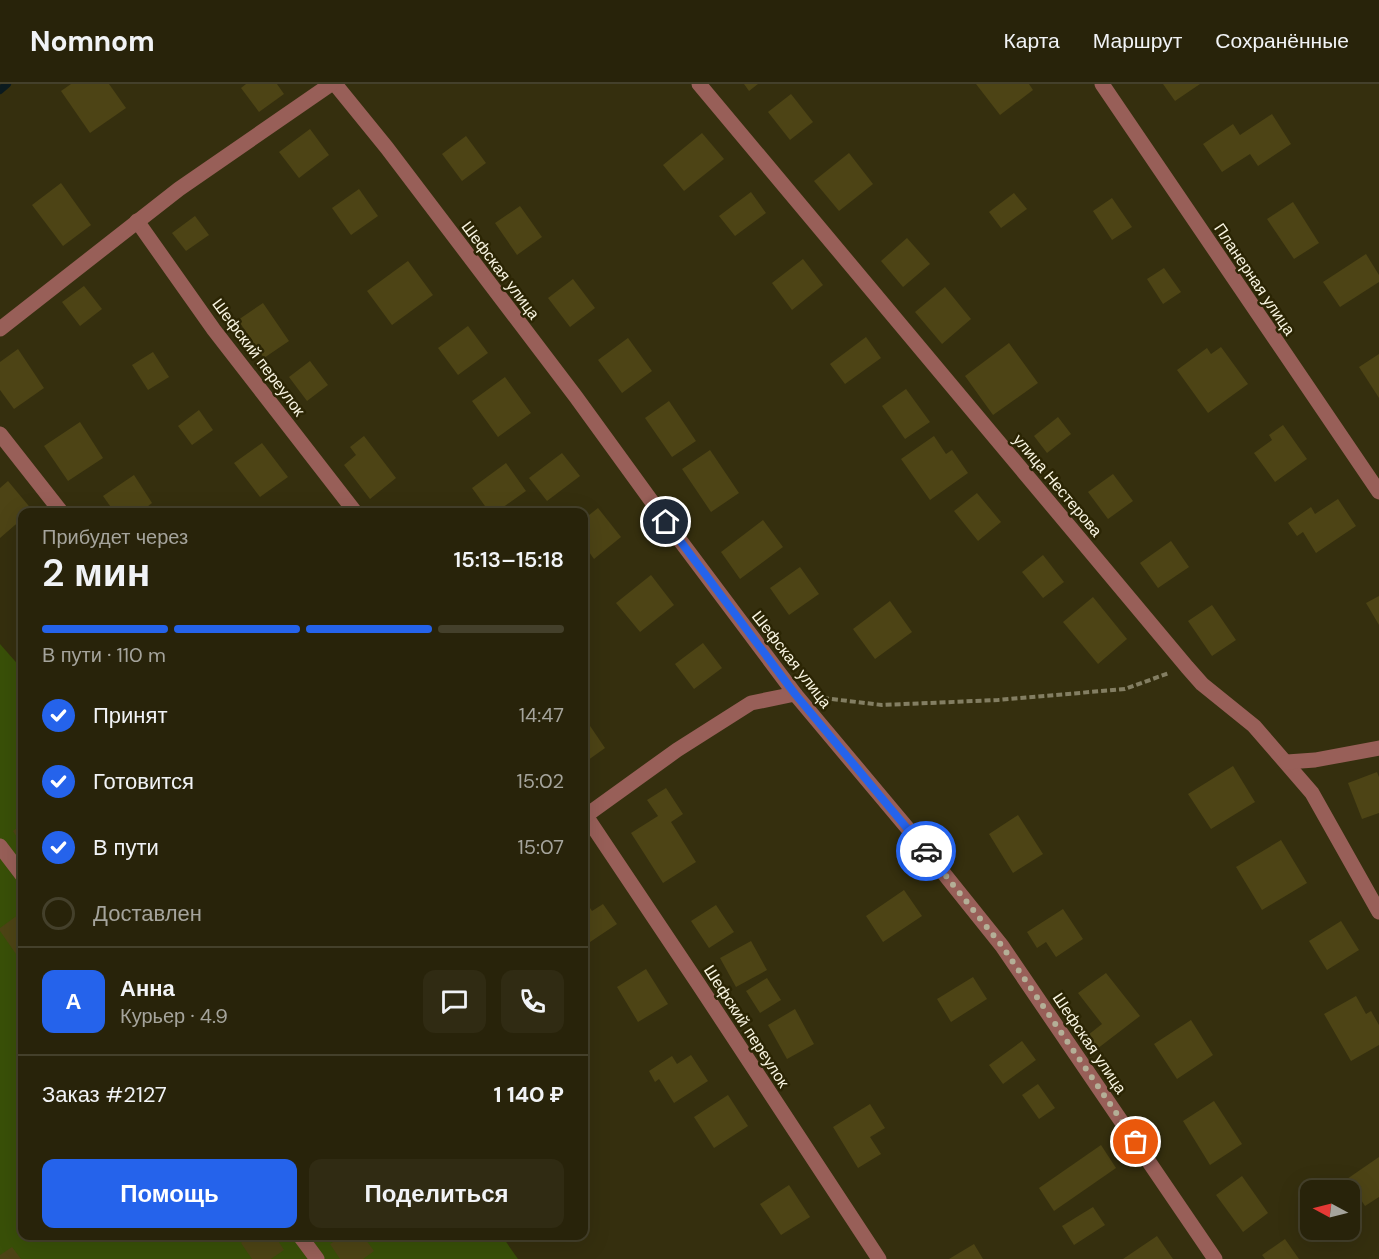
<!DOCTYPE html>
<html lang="ru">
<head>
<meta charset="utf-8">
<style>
	:root { --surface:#28230a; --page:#302b13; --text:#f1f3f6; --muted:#a5a49c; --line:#44402b; --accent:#2563eb }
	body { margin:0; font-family:"DM Sans",sans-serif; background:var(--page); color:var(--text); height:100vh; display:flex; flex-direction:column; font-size:22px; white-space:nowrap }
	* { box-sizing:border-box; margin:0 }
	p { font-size:20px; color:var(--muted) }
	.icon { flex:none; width:33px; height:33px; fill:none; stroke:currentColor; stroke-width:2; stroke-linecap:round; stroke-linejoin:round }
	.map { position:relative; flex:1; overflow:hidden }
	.sheet { position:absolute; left:18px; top:424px; width:570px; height:732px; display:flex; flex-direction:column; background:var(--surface); border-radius:12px; box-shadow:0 6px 24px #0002,0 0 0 2px var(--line) }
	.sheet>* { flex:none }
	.needle { width:39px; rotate:277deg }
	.buttons { position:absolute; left:1300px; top:1096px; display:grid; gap:12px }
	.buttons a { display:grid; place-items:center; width:60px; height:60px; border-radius:12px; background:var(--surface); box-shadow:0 6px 24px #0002,0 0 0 2px var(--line); font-size:30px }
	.pin { position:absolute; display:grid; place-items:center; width:51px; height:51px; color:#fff; margin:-26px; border:3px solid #fff; border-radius:50%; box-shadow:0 2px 6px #0007 }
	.courier { position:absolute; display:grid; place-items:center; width:60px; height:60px; margin:-30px; border:4px solid #2563eb; border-radius:50%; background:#fff; color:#222; box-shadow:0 2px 8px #0007 }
	.head em { font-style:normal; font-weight:600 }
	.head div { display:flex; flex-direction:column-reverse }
	.head { display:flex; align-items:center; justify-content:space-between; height:102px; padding:0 24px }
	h1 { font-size:39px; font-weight:600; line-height:45px }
	.bar { display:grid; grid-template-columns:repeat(4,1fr); gap:9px 6px; align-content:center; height:72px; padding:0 24px }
	.bar i { height:8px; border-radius:4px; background:var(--line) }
	.bar .on { background:var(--accent) }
	.bar p { grid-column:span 4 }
	.line { display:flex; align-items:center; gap:15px; padding:0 24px; border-top:2px solid var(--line) }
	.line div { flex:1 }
	.round { display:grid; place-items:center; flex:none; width:63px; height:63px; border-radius:12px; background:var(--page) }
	ol { padding:0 24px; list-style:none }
	li { display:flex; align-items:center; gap:18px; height:66px }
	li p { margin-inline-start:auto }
	li .icon { padding:6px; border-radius:50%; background:var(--accent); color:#fff; stroke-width:4 }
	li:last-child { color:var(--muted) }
	li i { width:33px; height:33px; border:3px solid var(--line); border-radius:50% }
	.cta { display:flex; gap:12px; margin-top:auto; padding:12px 24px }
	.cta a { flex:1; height:69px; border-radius:12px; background:var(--accent); color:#fff; font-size:24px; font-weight:600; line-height:69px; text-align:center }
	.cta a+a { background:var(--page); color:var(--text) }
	header { display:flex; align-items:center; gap:36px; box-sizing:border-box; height:84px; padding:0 30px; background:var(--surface); border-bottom:2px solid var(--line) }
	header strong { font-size:28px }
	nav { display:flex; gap:33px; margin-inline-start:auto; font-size:21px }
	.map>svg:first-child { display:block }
</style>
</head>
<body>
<header>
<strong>Nomnom</strong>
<nav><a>Карта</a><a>Маршрут</a><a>Сохранённые</a></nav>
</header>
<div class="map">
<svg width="1379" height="1175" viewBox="0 0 1379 1175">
	<rect width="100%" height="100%" fill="#352f0e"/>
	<!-- green -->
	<polygon fill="#395008" points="0,560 22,585 22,1152 502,1152 518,1175 0,1175"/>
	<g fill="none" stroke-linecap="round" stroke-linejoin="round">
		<!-- stream -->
		<polyline stroke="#0b1a1e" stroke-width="8" points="0,6 7,0"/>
	</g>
	<!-- building -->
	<g fill="#4d4415">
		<polygon points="71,0 109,0 126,24 90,49 61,7"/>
		<polygon points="246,0 277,0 284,10 259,28 241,4"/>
		<polygon points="744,0 758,0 749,7"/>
		<polygon points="976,0 1029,0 1033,6 1000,31"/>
		<polygon points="1163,0 1200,0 1175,17"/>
		<polygon points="791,10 813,38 790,56 768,28"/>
		<polygon points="1272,30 1291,60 1258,82 1250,70 1222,88 1203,60 1233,40 1240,51"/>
		<polygon points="310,45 329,71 299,94 279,68"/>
		<polygon points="702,49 724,75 684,107 663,81"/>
		<polygon points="466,52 486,79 462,97 442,70"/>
		<polygon points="849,69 873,100 839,127 814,97"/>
		<polygon points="61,99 91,141 63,162 32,121"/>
		<polygon points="359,105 378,132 351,151 332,124"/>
		<polygon points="751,108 766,129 735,152 719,132"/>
		<polygon points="1014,109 1027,125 1001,144 989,128"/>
		<polygon points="1112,114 1132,143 1112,156 1093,127"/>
		<polygon points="1293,118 1319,159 1294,175 1267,135"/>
		<polygon points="520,122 542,153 517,171 495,139"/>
		<polygon points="195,132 209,151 186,167 172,149"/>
		<polygon points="907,154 930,180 903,203 881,177"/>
		<polygon points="1366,170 1379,191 1379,198 1340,223 1323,198"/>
		<polygon points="803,175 823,201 792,226 772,199"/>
		<polygon points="408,177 433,211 392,241 367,207"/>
		<polygon points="1164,184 1181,208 1163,220 1147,195"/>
		<polygon points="573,195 595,224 570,243 548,214"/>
		<polygon points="84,202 102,225 80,242 62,218"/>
		<polygon points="945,203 971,235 942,260 915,228"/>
		<polygon points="263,219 289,257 264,274 238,236"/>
		<polygon points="468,242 488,269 458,291 438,264"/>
		<polygon points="866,253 881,274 845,300 830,280"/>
		<polygon points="628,254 652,287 622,309 598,276"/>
		<polygon points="1009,259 1038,299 993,331 965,292"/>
		<polygon points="1221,263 1248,300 1208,329 1177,286 1207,264 1211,270"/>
		<polygon points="18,265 44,304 14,325 0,306 0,278"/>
		<polygon points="153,268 169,293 148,306 132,281"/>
		<polygon points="1379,270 1379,314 1359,283"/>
		<polygon points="310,277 328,301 307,317 289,293"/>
		<polygon points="505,293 531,329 498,353 472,317"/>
		<polygon points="906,305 930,338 905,355 882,322"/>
		<polygon points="669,317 696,357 672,373 645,334"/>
		<polygon points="199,326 213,346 192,361 178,342"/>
		<polygon points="1058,333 1071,350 1047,369 1034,352"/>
		<polygon points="80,338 103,374 68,397 44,362"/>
		<polygon points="1283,341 1307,375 1275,398 1254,369 1272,356 1269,351"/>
		<polygon points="364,352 396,394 370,415 344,381 356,371 350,363"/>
		<polygon points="934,352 946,370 952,366 968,389 930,416 901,375"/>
		<polygon points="262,359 288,393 260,413 234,379"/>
		<polygon points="710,366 739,409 711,428 682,385"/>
		<polygon points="562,369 580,392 547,417 529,394"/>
		<polygon points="506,379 526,407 495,429 490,429 472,404"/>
		<polygon points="1113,390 1133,417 1108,435 1088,408"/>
		<polygon points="134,391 152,419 139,429 115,429 103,412"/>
		<polygon points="8,397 33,427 30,429 22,429 22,435 0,454 0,404"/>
		<polygon points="977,409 1001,438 978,457 954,427"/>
		<polygon points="1338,415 1356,442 1316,469 1303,448 1297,452 1288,439 1311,423 1315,430"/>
		<polygon points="598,424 621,453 594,475 584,461 584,435"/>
		<polygon points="763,436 783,463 740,495 721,468"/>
		<polygon points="1171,457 1189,483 1158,504 1140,479"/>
		<polygon points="1043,471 1064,498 1043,514 1022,488"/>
		<polygon points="800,483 819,510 789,531 770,504"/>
		<polygon points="651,491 674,521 640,548 616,519"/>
		<polygon points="1379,512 1379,541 1366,519"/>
		<polygon points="1093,513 1127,555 1098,580 1063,538"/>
		<polygon points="890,517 912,548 875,575 853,545"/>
		<polygon points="1212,521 1236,556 1212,572 1188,537"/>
		<polygon points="703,559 722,584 694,605 675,580"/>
		<polygon points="584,633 605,664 584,679"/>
		<polygon points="1233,682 1255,718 1211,745 1188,710"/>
		<polygon points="1377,688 1379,693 1379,729 1362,735 1348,699"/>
		<polygon points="666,704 683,730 671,738 696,778 663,799 631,749 658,732 647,716"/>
		<polygon points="1018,731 1043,770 1013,789 989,750"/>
		<polygon points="22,740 22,761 13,747"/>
		<polygon points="1281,756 1307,799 1262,826 1236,783"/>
		<polygon points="904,806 922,832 883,858 866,832"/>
		<polygon points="584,815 592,827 603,820 617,840 584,862"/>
		<polygon points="716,821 734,848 709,864 691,837"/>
		<polygon points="1063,825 1083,855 1056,873 1046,858 1037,864 1027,848"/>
		<polygon points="22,828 22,866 16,870 0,847 0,844"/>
		<polygon points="1341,837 1359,866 1327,886 1309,857"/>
		<polygon points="751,857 767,886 736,903 720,874"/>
		<polygon points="646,885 668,920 638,938 617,903"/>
		<polygon points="1106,889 1140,932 1093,968 1083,955 1102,940 1078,909"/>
		<polygon points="973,893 987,915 951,938 937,915"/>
		<polygon points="767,894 781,916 760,929 746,907"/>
		<polygon points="1356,912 1366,930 1371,927 1379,941 1379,961 1351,977 1324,930"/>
		<polygon points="795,925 814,960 787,975 768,941"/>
		<polygon points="1191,936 1213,971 1177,995 1154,960"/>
		<polygon points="1022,957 1036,976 1003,1000 989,981"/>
		<polygon points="691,971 708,997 674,1019 659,995 655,998 649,987 672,972 677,980"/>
		<polygon points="1038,1000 1055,1024 1039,1035 1022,1011"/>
		<polygon points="728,1011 748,1042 714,1064 694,1033"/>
		<polygon points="1214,1017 1242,1060 1210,1081 1183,1037"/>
		<polygon points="870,1020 885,1044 870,1053 881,1070 858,1084 833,1043"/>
		<polygon points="1101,1061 1116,1084 1054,1127 1039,1104"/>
		<polygon points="1379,1073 1379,1113 1365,1122 1347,1095"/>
		<polygon points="1242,1092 1268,1129 1243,1148 1216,1111"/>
		<polygon points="789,1101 810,1133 781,1151 760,1120"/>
		<polygon points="1093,1123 1105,1141 1074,1161 1062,1142"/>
		<polygon points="250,1152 275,1152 284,1166 271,1175 252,1175 241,1159"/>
		<polygon points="343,1152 363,1152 374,1167 363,1175 340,1175 330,1160"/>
		<polygon points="1157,1152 1173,1175 1123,1175"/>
		<polygon points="1285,1155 1299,1175 1265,1175 1262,1171"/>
		<polygon points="974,1160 983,1175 949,1175"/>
		<polygon points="12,1163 21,1175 0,1175 0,1171"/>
	</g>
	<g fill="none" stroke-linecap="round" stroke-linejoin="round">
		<!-- path -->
		<polyline stroke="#837e62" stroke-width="4" stroke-dasharray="6 3" stroke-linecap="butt" points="823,614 882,621 998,616 1125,605 1169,589"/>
		<!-- minor -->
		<g stroke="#985f58" stroke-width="15">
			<polyline points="335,0 387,64 576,313 679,455 795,610 909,746 1002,862 1215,1175"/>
			<polyline points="699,0 1187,583 1202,600 1254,642 1312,709 1379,828"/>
			<polyline points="1102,0 1379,408"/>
			<polyline points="137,137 214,246 356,429"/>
			<polyline points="0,245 179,105 331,0"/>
			<polyline points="0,350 62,429"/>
			<polyline points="1287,678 1315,676 1379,664"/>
			<polyline points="584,729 699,901 879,1175"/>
			<polyline points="584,733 677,666 751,619 795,610"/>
			<polyline points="0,762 22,791"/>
			<polyline points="300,1152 317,1175"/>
		</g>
	</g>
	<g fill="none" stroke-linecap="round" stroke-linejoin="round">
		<!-- done -->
		<polyline stroke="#b4af97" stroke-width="6" stroke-dasharray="0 10.8" points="926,767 1002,862 1136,1058"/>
		<!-- route -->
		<polyline stroke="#2563eb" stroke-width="8" points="666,438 795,610 926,767"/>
	</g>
	<g text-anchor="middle" stroke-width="5" stroke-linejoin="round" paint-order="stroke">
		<!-- street labels -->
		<g font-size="16" fill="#f8f4e1" stroke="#2b2504">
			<text transform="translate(501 186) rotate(53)" y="6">Шефская улица</text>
			<text transform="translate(1255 195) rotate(56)" y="6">Планерная улица</text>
			<text transform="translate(259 273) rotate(53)" y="6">Шефский переулок</text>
			<text transform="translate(1058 401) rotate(50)" y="6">улица Нестерова</text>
			<text transform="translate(792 575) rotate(52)" y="6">Шефская улица</text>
			<text transform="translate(747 942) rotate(57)" y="6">Шефский переулок</text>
			<text transform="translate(1090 959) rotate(56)" y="6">Шефская улица</text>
		</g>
	</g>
</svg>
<div class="buttons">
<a><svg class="needle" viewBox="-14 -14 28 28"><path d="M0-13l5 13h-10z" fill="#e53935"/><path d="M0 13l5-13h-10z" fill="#a5a49c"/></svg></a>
</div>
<div class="pin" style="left:1136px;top:1058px;background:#ea580c"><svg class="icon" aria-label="bag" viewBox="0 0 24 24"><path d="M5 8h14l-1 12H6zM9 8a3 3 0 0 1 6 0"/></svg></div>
<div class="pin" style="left:666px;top:438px;background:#1f2937"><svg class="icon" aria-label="home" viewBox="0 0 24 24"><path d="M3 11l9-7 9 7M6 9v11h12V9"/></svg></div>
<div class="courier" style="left:926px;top:767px"><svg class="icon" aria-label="car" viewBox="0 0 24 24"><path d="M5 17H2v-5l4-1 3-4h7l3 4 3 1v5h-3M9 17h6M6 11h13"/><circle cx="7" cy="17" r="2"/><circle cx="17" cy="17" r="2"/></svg></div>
<section class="sheet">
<div class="head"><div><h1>2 мин</h1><p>Прибудет через</p></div><em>15:13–15:18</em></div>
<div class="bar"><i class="on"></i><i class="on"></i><i class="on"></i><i></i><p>В пути · 110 m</p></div>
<ol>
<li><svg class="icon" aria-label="check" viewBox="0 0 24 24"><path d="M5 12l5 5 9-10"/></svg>Принят<p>14:47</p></li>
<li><svg class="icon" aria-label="check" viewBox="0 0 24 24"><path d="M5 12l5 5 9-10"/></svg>Готовится<p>15:02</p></li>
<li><svg class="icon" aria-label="check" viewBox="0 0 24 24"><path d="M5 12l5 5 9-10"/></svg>В пути<p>15:07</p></li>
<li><i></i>Доставлен</li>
</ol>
<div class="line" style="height:108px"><b class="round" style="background:var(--accent);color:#fff">А</b><div><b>Анна</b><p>Курьер · 4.9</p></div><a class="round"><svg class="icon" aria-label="chat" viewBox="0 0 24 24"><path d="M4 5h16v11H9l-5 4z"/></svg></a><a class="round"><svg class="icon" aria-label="phone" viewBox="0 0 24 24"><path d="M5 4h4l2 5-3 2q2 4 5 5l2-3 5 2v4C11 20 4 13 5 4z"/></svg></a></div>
<div class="line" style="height:78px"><div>Заказ #2127</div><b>1 140 ₽</b></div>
<div class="cta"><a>Помощь</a><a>Поделиться</a></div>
</section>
</div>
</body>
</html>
